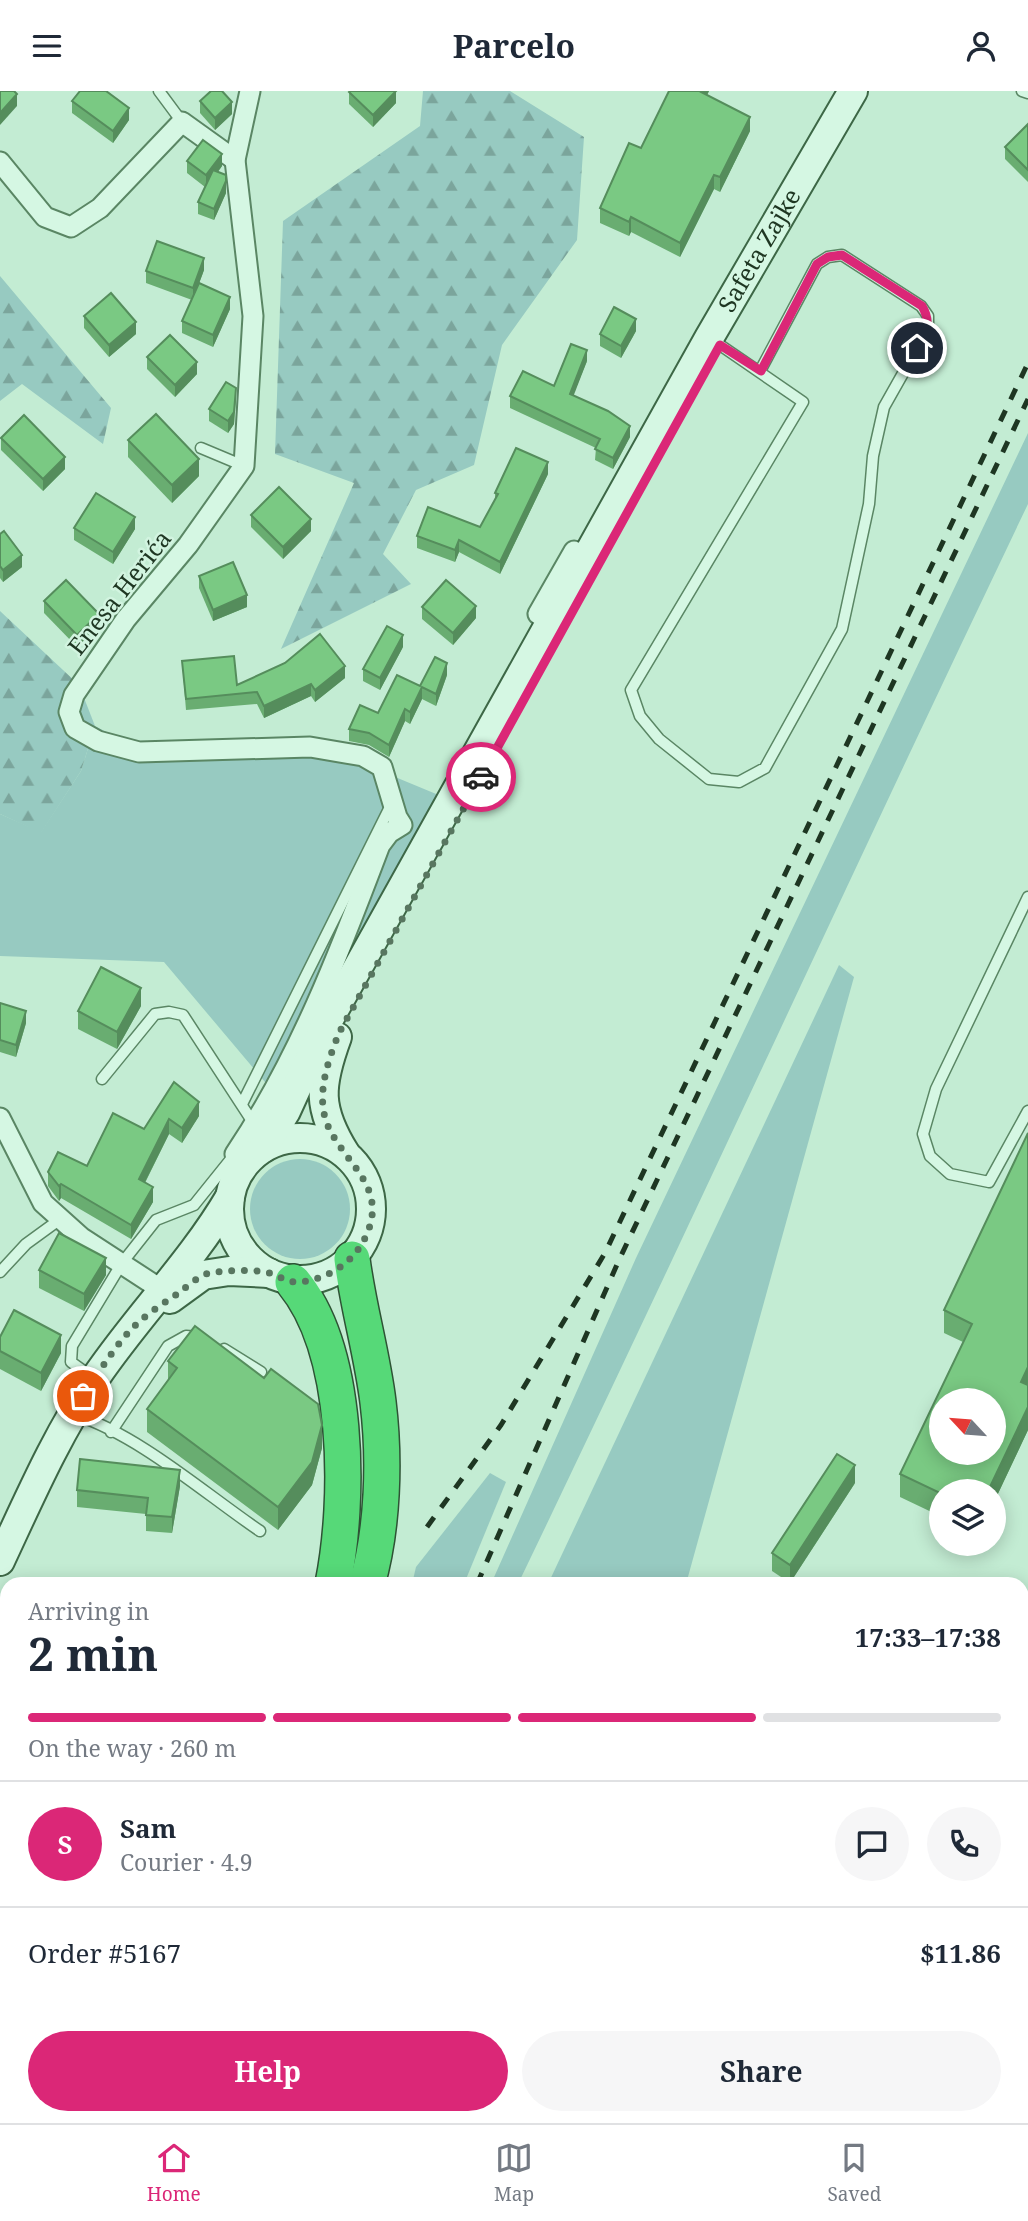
<!DOCTYPE html>
<html lang="en">
<head>
<meta charset="utf-8">
<style>
	:root { --surface:#fff; --page:#f6f6f7; --text:#1f2937; --muted:#747a83; --line:#e0e1e3; --accent:#db2777 }
	body { margin:0; font-family:"Noto Serif",serif; background:var(--page); color:var(--text); height:100vh; display:flex; flex-direction:column; font-size:26px; white-space:nowrap }
	* { box-sizing:border-box; margin:0 }
	p { font-size:23px; color:var(--muted) }
	.icon { flex:none; width:38px; height:38px; fill:none; stroke:currentColor; stroke-width:2; stroke-linecap:round; stroke-linejoin:round }
	.map { position:relative; flex:1; overflow:hidden }
	.sheet { position:absolute; left:0px; top:1486px; width:1029px; height:548px; display:flex; flex-direction:column; background:var(--surface); border-radius:21px 21px 0 0; box-shadow:0 4px 18px #0003 }
	.sheet>* { flex:none }
	.needle { width:46px; rotate:296deg }
	.controls { position:absolute; left:929px; top:1297px; display:grid; gap:14px }
	.controls a { display:grid; place-items:center; width:77px; height:77px; border-radius:50%; background:var(--surface); box-shadow:0 4px 18px #0003; font-size:35px }
	.pin { position:absolute; display:grid; place-items:center; width:60px; height:60px; color:#fff; margin:-30px; border:4px solid #fff; border-radius:50%; box-shadow:0 2px 7px #0007 }
	.courier { position:absolute; display:grid; place-items:center; width:70px; height:70px; margin:-35px; border:5px solid #db2777; border-radius:50%; background:#fff; color:#222; box-shadow:0 2px 9px #0007 }
	.summary em { font-style:normal; font-weight:700 }
	.summary div { display:flex; flex-direction:column-reverse }
	.summary { display:flex; align-items:center; justify-content:space-between; height:119px; padding:0 28px }
	h1 { font-size:46px; font-weight:700; line-height:52px }
	.bar { display:grid; grid-template-columns:repeat(4,1fr); gap:10px 7px; align-content:center; height:84px; padding:0 28px }
	.bar i { height:9px; border-radius:5px; background:var(--line) }
	.bar .active { background:var(--accent) }
	.bar p { grid-column:span 4 }
	.line { display:flex; align-items:center; gap:18px; padding:0 28px; border-top:2px solid var(--line) }
	.line div { flex:1 }
	.round { display:grid; place-items:center; flex:none; width:74px; height:74px; border-radius:37px; background:var(--page) }
	.button { display:flex; gap:14px; margin-top:auto; padding:14px 28px }
	.button a { flex:1; height:80px; border-radius:42px; background:var(--accent); color:#fff; font-size:28px; font-weight:700; line-height:80px; text-align:center }
	.button a+a { background:var(--page); color:var(--text) }
	header { display:flex; justify-content:space-between; align-items:center; height:91px; padding:0 28px; background:var(--surface); font-size:32px; font-weight:700 }
	.dock { display:flex; justify-content:space-around; align-items:center; height:98px; border-top:2px solid var(--line); background:var(--surface); font-size:19px; color:var(--muted) }
	.dock a { display:grid; justify-items:center; gap:4px }
	.dock .active { color:var(--accent) }
	.map>svg:first-child { display:block }
</style>
</head>
<body>
<header><svg class="icon" aria-label="menu" viewBox="0 0 24 24"><path d="M4 6h16M4 12h16M4 18h16"/></svg>Parcelo<svg class="icon" aria-label="person" viewBox="0 0 24 24"><circle cx="12" cy="8" r="4"/><path d="M4 21q1-7 8-7t8 7"/></svg></header>
<div class="map">
<svg width="1028" height="2032" viewBox="0 0 1028 2032">
	<defs>
		<pattern id="forest-firs" width="22" height="20" patternUnits="userSpaceOnUse" patternTransform="scale(1.75)"><rect width="22" height="20" fill="#97cac1"/><path d="M5 1l3.5 6h-7zM16 11l3.5 6h-7z" fill="#7ba59c"/></pattern>
		<pattern id="park-dots" width="8" height="8" patternUnits="userSpaceOnUse" patternTransform="scale(1.75)"><rect width="8" height="8" fill="#97cac1"/><path d="M2 2h.1M6 6h.1" fill="none" stroke="#7ba59c" stroke-width="1.8" stroke-linecap="round"/></pattern>
	</defs>
	<rect width="100%" height="100%" fill="#c3ecd3"/>
	<!-- green -->
	<g fill="#97cac1">
		<path d="M1028 342V413C856 772 691 1134 518 1493H491L636 1167Z"/>
		<polygon points="95,635 145,662 313,652 441,705 281,1010 164,871 0,865 0,723 41,741 81,680"/>
		<polygon points="839,874 854,886 686,1493 548,1493"/>
		<circle cx="300" cy="1118" r="50"/>
		<polygon points="490,1382 506,1391 464,1493 412,1493 416,1476"/>
		<polygon points="1028,1637 1028,2032 844,2032 847,2026 1022,2026 1022,1650"/>
		<polygon points="7,1907 7,2026 88,2027 85,2032 0,2032 0,1914"/>
		<polygon points="177,2027 177,2026 260,2027 258,2032 175,2032"/>
		<polygon points="304,2027 475,2026 475,2027 473,2032 302,2032"/>
	</g>
	<!-- forest -->
	<g fill="url(#forest-firs)">
		<polygon points="423,0 510,0 584,46 577,149 502,254 474,374 416,399 383,463 411,493 281,558 354,392 275,363 283,130 420,35"/>
		<polygon points="0,185 111,317 103,353 22,293 0,310"/>
		<polygon points="0,520 79,594 95,635 81,680 41,742 0,723"/>
	</g>
	<!-- park -->
	<polygon fill="url(#park-dots)" points="1022,2021 1028,2026 1028,2032 915,2031 915,2026 1022,2026"/>
	<g fill="none" stroke-linecap="round" stroke-linejoin="round">
		<!-- lane casing -->
		<g stroke="#5a8664" stroke-width="13">
			<g id="lane">
				<polyline points="159,0 182,31"/>
				<polyline points="1022,0 1028,2"/>
				<polyline points="720,254 803,311 631,599 640,625 659,648 709,688 739,691 765,677 842,538 869,413 873,365 884,316 928,238 928,225 921,215 842,164 828,166 817,173 760,280"/>
				<polyline points="201,357 244,375"/>
				<polyline points="1028,806 936,998 923,1043 930,1065 950,1083 989,1091 1028,1020"/>
				<polyline points="102,988 155,923 169,921 183,924 254,1033"/>
				<polyline points="242,1013 391,714"/>
				<polyline points="0,1181 26,1153 59,1129"/>
				<polyline points="224,1258 261,1281"/>
				<polyline points="92,1286 71,1271 72,1255 122,1172 156,1129 194,1114 235,1063"/>
				<path d="M76 1324C140 1345 204 1402 260 1440"/>
				<polyline points="111,1341 168,1255 186,1245 199,1246"/>
				<polyline points="0,1538 7,1542"/>
				<polyline points="1022,1639 1028,1626"/>
				<polyline points="0,1651 7,1659"/>
				<polyline points="839,2032 842,2026"/>
			</g>
		</g>
		<!-- street casing -->
		<g stroke="#5a8664" stroke-width="23">
			<g id="street">
				<polyline points="0,71 45,126 71,136 100,117 182,31 235,69"/>
				<polyline points="538,523 574,460"/>
				<polyline points="0,1027 43,1112 82,1147 162,1199"/>
				<path d="M240 1080 235 1063C299 968 340 860 380 754L389 742 402 734 397 726 382 676 363 665 310 656 139 661 98 650 75 637 69 621 74 604 126 528 188 454 244 375 253 225 235 69 250 0"/>
				<polyline points="1022,1691 1028,1678"/>
				<polyline points="1022,1987 1028,1987"/>
				<polyline points="861,2032 863,2026"/>
			</g>
		</g>
		<!-- secondary casing -->
		<g stroke="#3d6746" stroke-width="32">
			<g id="secondary">
				<path d="M337 946C319 995 317 1017 345 1062"/>
				<circle cx="300" cy="1118" r="71"/>
				<path id="s1" d="M263 1057 286 1020 324 937 709 247 853 0"/>
				<polyline points="170,1208 203,1184 229,1180 269,1182"/>
				<path d="M0 1470C29 1408 57 1343 96 1286 139 1223 191 1172 230 1106"/>
			</g>
		</g>
		<!-- highway casing -->
		<g stroke="#2e5335" stroke-width="38">
			<g id="highway">
				<path d="M352 1168C358 1216 372 1262 378 1311 385 1368 383 1437 367 1493"/>
				<path d="M293 1191C350 1260 350 1408 333 1493"/>
				<polyline points="94,2032 97,2026"/>
				<polyline points="133,2032 135,2026"/>
			</g>
		</g>
		<!-- path -->
		<g stroke="#5a8664" stroke-width="3.5" stroke-dasharray="5 3.5" stroke-linecap="butt">
			<polyline points="1022,1927 1028,1927"/>
			<polyline points="1022,2025 1028,2031"/>
			<polyline points="919,2032 919,2026"/>
		</g>
		<!-- lane -->
		<use href="#lane" stroke="#d5f7e3" stroke-width="10"/>
		<!-- street -->
		<use href="#street" stroke="#d5f7e3" stroke-width="19"/>
		<!-- secondary -->
		<use href="#secondary" stroke="#d5f7e3" stroke-width="28"/>
		<!-- highway -->
		<use href="#highway" stroke="#56d978" stroke-width="35"/>
		<!-- rail -->
		<g stroke="#1e3622" stroke-width="5" stroke-dasharray="12 12" stroke-linecap="butt">
			<polyline points="427,1436 501,1334 605,1162 1028,272"/>
			<polyline points="477,1493 619,1169 1028,308"/>
			<polyline points="0,1908 7,1902"/>
			<polyline points="269,2032 271,2026"/>
		</g>
	</g>
	<!-- wall -->
	<g fill="#69ad71">
		<polygon points="669,0 709,0 707,4 750,40 720,101 714,98 680,166 631,141 629,145 600,132 600,117 641,57"/>
		<polygon points="349,1 396,12 373,36 349,13"/>
		<polygon points="72,10 129,29 113,52 72,22"/>
		<polygon points="200,10 232,23 215,39 200,22"/>
		<polygon points="1028,33 1028,91 1005,68 1005,56"/>
		<polygon points="187,70 222,75 218,81 226,102 214,129 198,123 198,111 205,96 187,82"/>
		<polygon points="204,179 198,195 230,218 213,256 182,242 182,230 192,209 146,192 146,180"/>
		<polygon points="84,225 136,243 109,266 84,237"/>
		<polygon points="636,240 621,267 600,255 600,243"/>
		<polygon points="147,266 197,283 175,306 147,278"/>
		<polygon points="587,270 573,304 630,346 613,378 595,369 596,357 510,317 510,305 554,295"/>
		<polygon points="236,309 234,333 228,342 209,330 209,318"/>
		<polygon points="1,347 65,378 43,400 1,359"/>
		<polygon points="128,349 199,385 172,412 128,366"/>
		<polygon points="548,383 500,483 459,461 455,471 417,457 417,445 480,436 495,408 495,402"/>
		<polygon points="251,424 311,440 283,468 251,436"/>
		<polygon points="74,437 135,438 113,473 74,449"/>
		<polygon points="0,443 22,476 3,491 0,487"/>
		<polygon points="199,485 247,516 213,530 199,497"/>
		<polygon points="44,510 99,535 77,556 44,522"/>
		<polygon points="422,516 476,527 453,554 422,528"/>
		<polygon points="403,556 380,599 363,590 363,578"/>
		<polygon points="182,570 237,594 345,587 315,611 311,605 264,627 257,613 186,619"/>
		<polygon points="447,584 436,615 422,608 410,633 405,630 389,666 369,654 349,650 349,638 378,622 420,595"/>
		<polygon points="0,912 26,932 16,966 0,961"/>
		<polygon points="141,915 117,958 78,938 78,920"/>
		<polygon points="174,991 199,1025 182,1052 169,1043 145,1092 153,1111 131,1148 61,1107 59,1110 48,1095 48,1081 87,1075 144,1038"/>
		<polygon points="1028,1042 1028,1339 994,1411 942,1400 942,1426 900,1406 900,1383 963,1251 944,1242 944,1219"/>
		<polygon points="39,1179 106,1184 84,1220 39,1197"/>
		<polygon points="0,1246 61,1262 41,1300 0,1278"/>
		<polygon points="168,1270 322,1357 312,1394 278,1439 147,1341 147,1318 168,1289"/>
		<polygon points="855,1392 790,1492 772,1480 772,1462"/>
		<polygon points="180,1395 172,1442 146,1440 146,1423 77,1416 77,1399"/>
		<polygon points="7,1559 7,1606 0,1601 0,1569"/>
		<polygon points="1022,1735 1028,1736 1028,1795 1022,1795"/>
		<polygon points="1022,1812 1028,1812 1028,1869 1022,1868"/>
		<polygon points="616,2026 761,2026 758,2032 613,2032"/>
	</g>
	<!-- shaded-wall -->
	<g fill="#558d5c">
		<polygon points="396,0 396,12 373,36 373,24"/>
		<polygon points="702,0 709,0 701,16"/>
		<polygon points="17,3 17,15 0,34 0,22"/>
		<polygon points="232,11 232,23 215,39 215,27"/>
		<polygon points="129,17 129,29 113,52 113,40"/>
		<polygon points="750,26 750,40 720,101 720,86"/>
		<polygon points="222,63 222,75 206,96 206,84"/>
		<polygon points="714,84 714,98 680,166 680,152"/>
		<polygon points="226,90 226,102 214,129 214,118"/>
		<polygon points="631,126 631,141 629,145 629,131"/>
		<polygon points="204,167 204,179 193,209 193,197"/>
		<polygon points="230,206 230,218 213,256 213,244"/>
		<polygon points="636,228 636,240 621,267 621,255"/>
		<polygon points="136,231 136,243 109,266 109,254"/>
		<polygon points="587,259 587,270 570,314 570,303"/>
		<polygon points="197,271 197,283 175,306 175,294"/>
		<polygon points="236,297 234,333 228,342 228,330"/>
		<polygon points="630,335 630,346 613,378 613,367"/>
		<polygon points="65,366 65,378 43,400 43,388"/>
		<polygon points="199,368 199,385 172,412 172,394"/>
		<polygon points="548,371 548,383 500,483 500,471"/>
		<polygon points="135,426 135,438 113,473 113,461"/>
		<polygon points="311,428 311,440 283,468 283,456"/>
		<polygon points="459,449 459,461 455,471 455,459"/>
		<polygon points="22,464 22,476 3,491 3,479"/>
		<polygon points="247,504 247,516 213,530 213,519"/>
		<polygon points="476,515 476,527 453,554 453,542"/>
		<polygon points="99,523 99,535 77,556 77,544"/>
		<polygon points="403,544 403,556 380,599 380,587"/>
		<polygon points="447,572 447,584 436,615 436,603"/>
		<polygon points="345,575 345,587 315,611 315,599"/>
		<polygon points="311,593 311,605 264,627 264,615"/>
		<polygon points="422,596 422,608 410,633 410,621"/>
		<polygon points="405,618 405,630 389,666 389,654"/>
		<polygon points="141,897 141,915 117,958 117,941"/>
		<polygon points="26,920 26,932 16,966 16,954"/>
		<polygon points="199,1011 199,1025 182,1052 182,1037"/>
		<polygon points="169,1028 169,1043 139,1103 139,1088"/>
		<polygon points="61,1093 61,1107 59,1110 59,1095"/>
		<polygon points="153,1096 153,1111 131,1148 131,1134"/>
		<polygon points="106,1167 106,1184 84,1220 84,1203"/>
		<polygon points="61,1244 61,1262 41,1300 41,1282"/>
		<polygon points="1028,1276 1028,1299 1021,1291"/>
		<polygon points="1028,1316 1028,1339 994,1411 994,1400 988,1400"/>
		<polygon points="322,1334 322,1357 312,1394 278,1439 278,1416"/>
		<polygon points="855,1374 855,1392 790,1492 790,1474"/>
		<polygon points="180,1379 180,1395 172,1442 172,1426"/>
		<polygon points="7,1835 7,1857 0,1863 0,1841"/>
		<polygon points="668,2026 674,2026 674,2032 665,2032"/>
		<polygon points="710,2026 718,2026 718,2032 708,2032"/>
		<polygon points="751,2026 761,2026 758,2032 751,2032"/>
	</g>
	<!-- building -->
	<g fill="#7ac983" stroke="#558d5c" stroke-width="2" fill-rule="evenodd">
		<polygon points="0,0 14,0 17,3 0,22"/>
		<polygon points="80,0 106,0 129,17 113,40 72,10"/>
		<polygon points="211,0 222,0 232,11 215,27 200,10"/>
		<polygon points="350,0 396,0 373,24 349,1"/>
		<polygon points="669,0 702,0 701,1 750,26 720,86 714,84 680,152 631,126 629,131 600,117 629,52 641,57"/>
		<polygon points="1028,33 1028,79 1005,56"/>
		<polygon points="203,49 222,63 206,84 187,70"/>
		<polygon points="213,79 226,84 226,90 214,118 198,111"/>
		<polygon points="157,150 204,167 193,197 146,180"/>
		<polygon points="199,192 230,206 213,244 182,230"/>
		<polygon points="111,202 136,231 109,254 84,225"/>
		<polygon points="614,216 636,228 621,255 600,243"/>
		<polygon points="170,244 197,271 175,294 147,266"/>
		<polygon points="571,253 587,259 570,303 608,320 630,335 613,367 595,358 600,348 510,305 523,280 554,295"/>
		<polygon points="226,291 236,297 234,321 228,330 209,318"/>
		<polygon points="156,323 199,368 172,394 128,349"/>
		<polygon points="24,324 65,366 43,388 1,347"/>
		<polygon points="516,357 548,371 500,471 459,449 455,459 417,445 428,416 480,436 498,403 495,402"/>
		<polygon points="279,396 311,428 283,456 251,424"/>
		<polygon points="96,402 135,426 113,461 74,437"/>
		<polygon points="4,440 22,464 3,479 0,475 0,443"/>
		<polygon points="233,471 247,504 213,519 199,485"/>
		<polygon points="66,489 99,523 77,544 44,510"/>
		<polygon points="446,489 476,515 453,542 422,516"/>
		<polygon points="387,535 403,544 380,587 363,578"/>
		<polygon points="320,543 345,575 315,599 311,593 264,615 257,601 186,608 182,570 234,565 237,594 285,572"/>
		<polygon points="435,566 447,572 436,603 422,596 410,621 405,618 389,654 369,642 349,638 360,614 378,622 397,584 420,595"/>
		<polygon points="101,876 141,897 117,941 78,920"/>
		<polygon points="0,912 26,920 16,954 0,949"/>
		<polygon points="174,991 199,1011 182,1037 169,1028 139,1088 153,1096 131,1134 61,1093 59,1095 48,1081 58,1061 87,1075 113,1022 144,1038"/>
		<path d="M1028 1042V1276L1021 1291 1028 1294V1316L988 1400H942V1403L900 1383 972 1233 944 1219ZM942 1309H994V1362H942Z"/>
		<polygon points="59,1142 106,1167 84,1203 39,1179"/>
		<polygon points="14,1219 61,1244 41,1282 0,1260 0,1246"/>
		<polygon points="195,1235 264,1287 271,1278 318,1313 322,1334 312,1371 278,1416 147,1318 177,1277 168,1270"/>
		<polygon points="837,1363 855,1374 790,1474 772,1462"/>
		<polygon points="80,1368 180,1379 172,1426 146,1424 148,1407 77,1399"/>
		<polygon points="7,1559 7,1594 0,1589 0,1569"/>
		<polygon points="0,1716 4,1720 0,1724"/>
		<polygon points="0,1725 7,1732 7,1835 0,1841"/>
		<polygon points="1022,1735 1028,1736 1028,1778 1022,1777"/>
		<rect x="1022" y="1812" width="6" height="39"/>
		<polygon points="616,2026 668,2026 665,2032 613,2032"/>
		<polygon points="697,2026 710,2026 708,2032"/>
	</g>
	<g fill="none" stroke-linecap="round" stroke-linejoin="round">
		<!-- done -->
		<path stroke="#587660" stroke-width="7" stroke-dasharray="0 12.6" d="M83 1305C100 1280 118 1249 141 1229 153 1219 167 1210 180 1201 188 1195 197 1186 206 1183 225 1179 251 1178 270 1182 278 1184 286 1191 295 1191 323 1191 351 1174 364 1149 391 1097 346 1075 328 1035 315 1005 328 970 339 942L481 686"/>
		<!-- route -->
		<path stroke="#db2777" stroke-width="9" d="M481 686 720 254 761 280 817 173 828 166 842 164 922 215C932 232 926 241 917 257"/>
	</g>
	<g text-anchor="middle" stroke-width="5" stroke-linejoin="round" paint-order="stroke">
		<!-- street labels -->
		<g font-size="24" fill="#1e3622" stroke="#d2f4e0">
			<text dy="8" stroke="none"><textPath href="#s1" startOffset="1026">Safeta Zajke</textPath></text>
			<text transform="translate(120 502) rotate(-52)" y="8">Enesa Herića</text>
		</g>
	</g>
</svg>
<div class="controls">
<a><svg class="needle" viewBox="-14 -14 28 28"><path d="M0-13l5 13h-10z" fill="#e53935"/><path d="M0 13l5-13h-10z" fill="#747a83"/></svg></a>
<a><svg class="icon" aria-label="layers" viewBox="0 0 24 24"><path d="M12 4l9 5-9 5-9-5zM3 14l9 5 9-5"/></svg></a>
</div>
<div class="pin" style="left:83px;top:1305px;background:#ea580c"><svg class="icon" aria-label="bag" viewBox="0 0 24 24"><path d="M5 8h14l-1 12H6zM9 8a3 3 0 0 1 6 0"/></svg></div>
<div class="pin" style="left:917px;top:257px;background:#1f2937"><svg class="icon" aria-label="home" viewBox="0 0 24 24"><path d="M3 11l9-7 9 7M6 9v11h12V9"/></svg></div>
<div class="courier" style="left:481px;top:686px"><svg class="icon" aria-label="car" viewBox="0 0 24 24"><path d="M5 17H2v-5l4-1 3-4h7l3 4 3 1v5h-3M9 17h6M6 11h13"/><circle cx="7" cy="17" r="2"/><circle cx="17" cy="17" r="2"/></svg></div>
<section class="sheet">
<div class="summary"><div><h1>2 min</h1><p>Arriving in</p></div><em>17:33–17:38</em></div>
<div class="bar"><i class="active"></i><i class="active"></i><i class="active"></i><i></i><p>On the way · 260 m</p></div>
<div class="line" style="height:126px"><b class="round" style="background:var(--accent);color:#fff">S</b><div><b>Sam</b><p>Courier · 4.9</p></div><a class="round"><svg class="icon" aria-label="chat" viewBox="0 0 24 24"><path d="M4 5h16v11H9l-5 4z"/></svg></a><a class="round"><svg class="icon" aria-label="phone" viewBox="0 0 24 24"><path d="M5 4h4l2 5-3 2q2 4 5 5l2-3 5 2v4C11 20 4 13 5 4z"/></svg></a></div>
<div class="line" style="height:91px"><div>Order #5167</div><b>$11.86</b></div>
<div class="button"><a>Help</a><a>Share</a></div>
</section>
</div>
<nav class="dock">
<a class="active"><svg class="icon" aria-label="home" viewBox="0 0 24 24"><path d="M3 11l9-7 9 7M6 9v11h12V9"/></svg>Home</a>
<a><svg class="icon" aria-label="map" viewBox="0 0 24 24"><path d="M3 6l6-2 6 2 6-2v14l-6 2-6-2-6 2zM9 4v14M15 6v14"/></svg>Map</a>
<a><svg class="icon" aria-label="saved" viewBox="0 0 24 24"><path d="M7 4h10v16l-5-4-5 4z"/></svg>Saved</a>
</nav>
</body>
</html>
